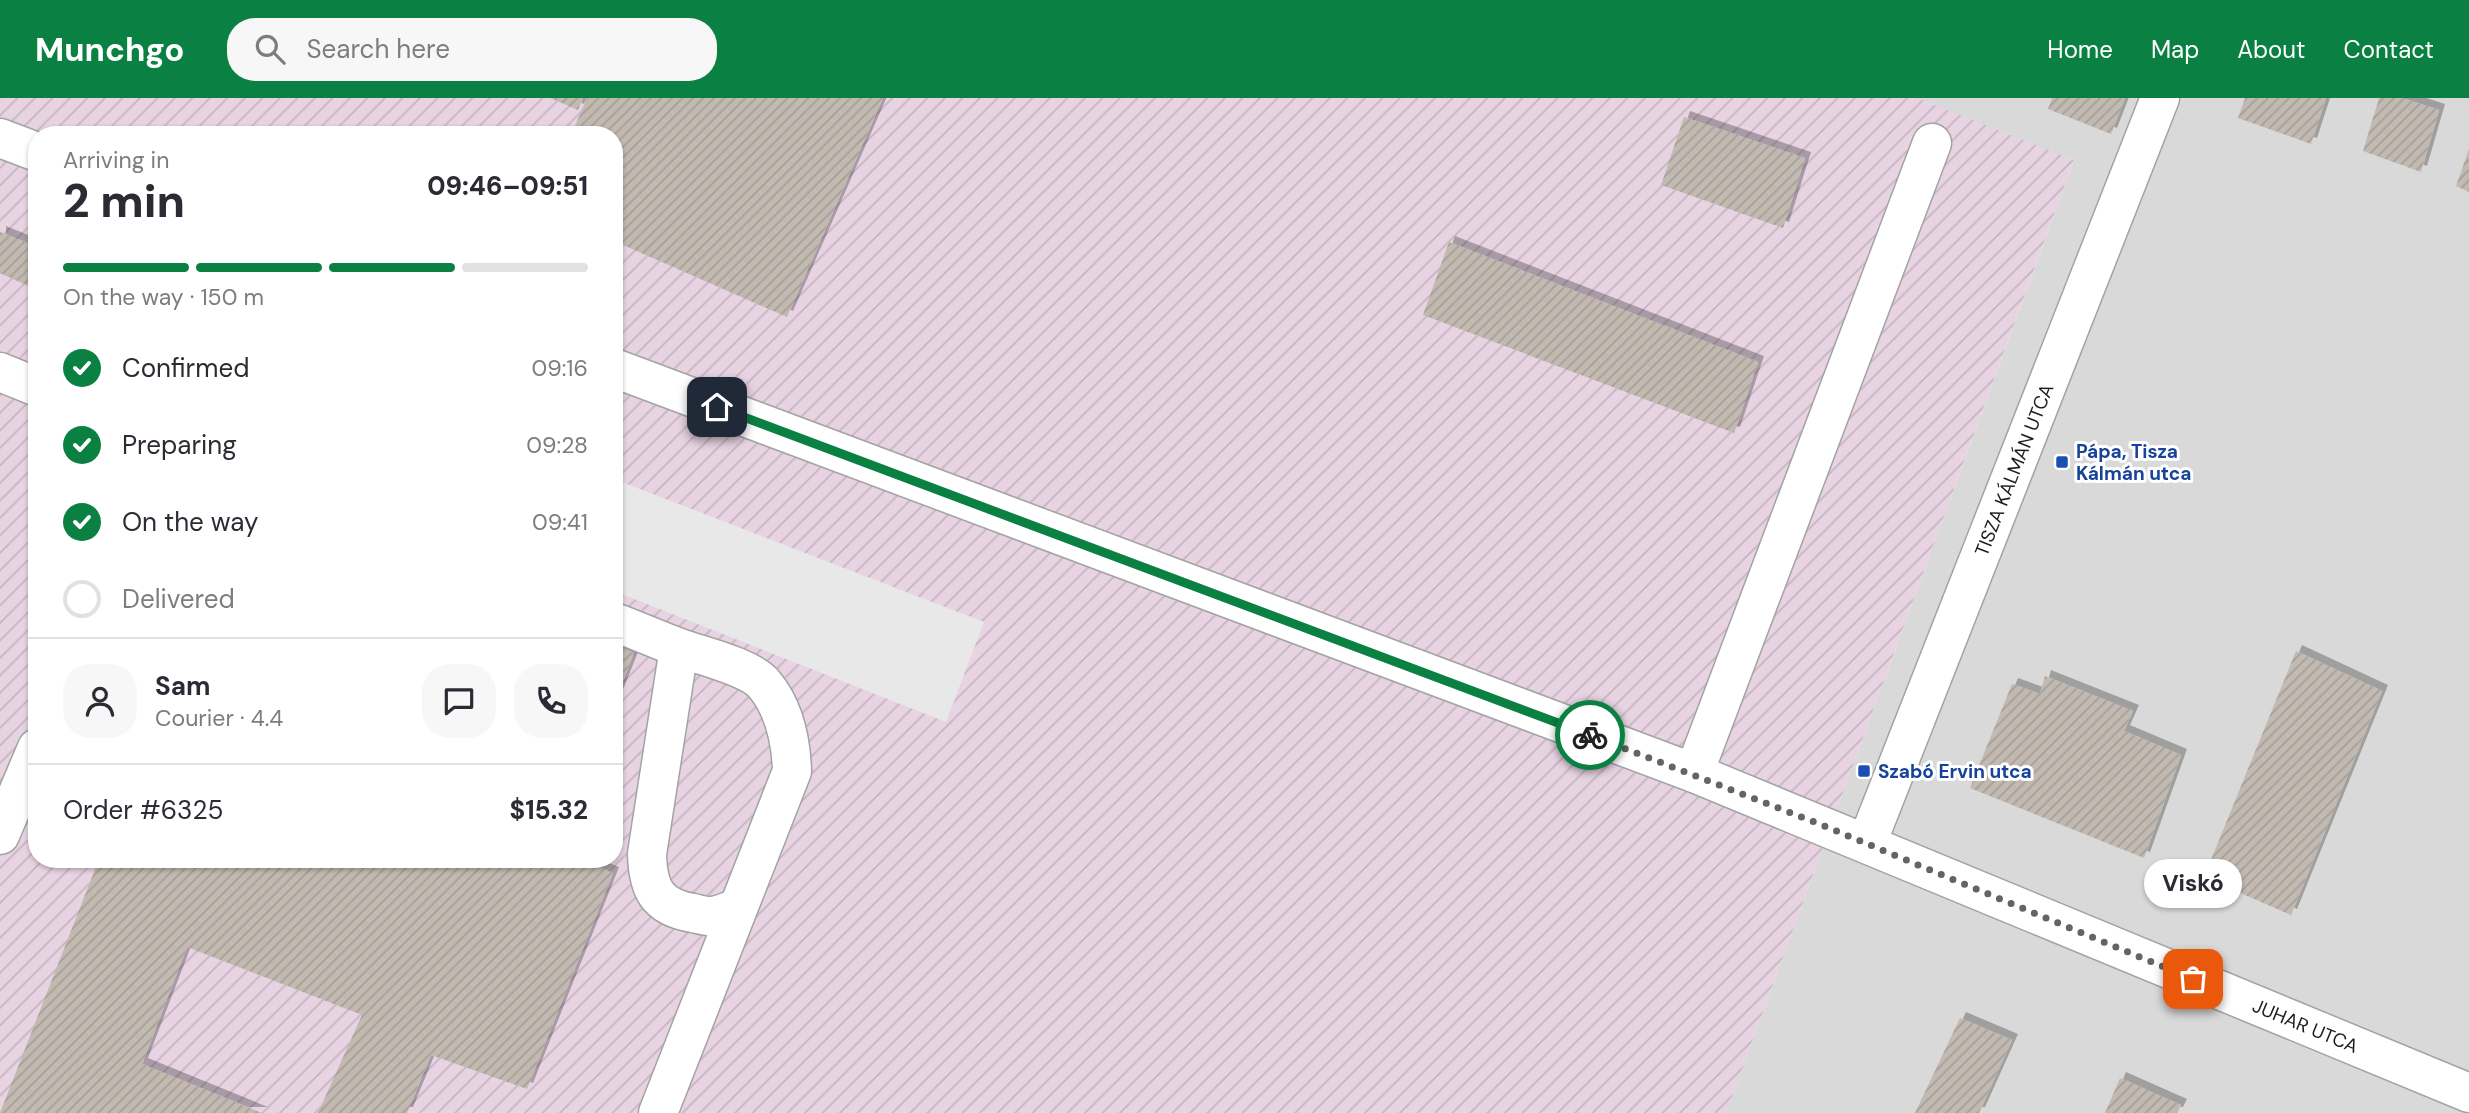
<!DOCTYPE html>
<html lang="en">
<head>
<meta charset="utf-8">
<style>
	:root { --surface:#fff; --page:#f7f7f7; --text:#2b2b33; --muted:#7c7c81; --line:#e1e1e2; --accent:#0b8043 }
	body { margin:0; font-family:"DM Sans",sans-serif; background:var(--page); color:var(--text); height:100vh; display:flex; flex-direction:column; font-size:26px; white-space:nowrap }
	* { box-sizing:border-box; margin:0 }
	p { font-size:23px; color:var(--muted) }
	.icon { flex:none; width:38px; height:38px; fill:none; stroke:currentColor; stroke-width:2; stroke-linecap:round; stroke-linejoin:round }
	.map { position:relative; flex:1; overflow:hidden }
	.side { position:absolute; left:28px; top:28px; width:595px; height:742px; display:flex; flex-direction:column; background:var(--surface); border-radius:28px; box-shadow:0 2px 5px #0004 }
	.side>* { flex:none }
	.pin { position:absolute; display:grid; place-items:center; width:60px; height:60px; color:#fff; margin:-30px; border-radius:14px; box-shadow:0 4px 10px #0006 }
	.courier { position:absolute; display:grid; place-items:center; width:70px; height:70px; margin:-35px; border:5px solid #0b8043; border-radius:50%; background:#fff; color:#222; box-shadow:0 2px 9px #0007 }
	.bubble { position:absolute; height:49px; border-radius:24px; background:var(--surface); box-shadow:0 2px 5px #0004; font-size:23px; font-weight:800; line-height:49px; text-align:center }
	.headline em { font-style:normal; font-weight:800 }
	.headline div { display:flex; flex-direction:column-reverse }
	.headline { display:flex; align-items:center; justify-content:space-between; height:119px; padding:0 35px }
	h1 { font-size:46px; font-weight:800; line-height:52px }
	.bar { display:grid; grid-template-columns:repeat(4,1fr); gap:10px 7px; align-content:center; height:84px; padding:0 35px }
	.bar i { height:9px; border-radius:5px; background:var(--line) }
	.bar .current { background:var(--accent) }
	.bar p { grid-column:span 4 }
	.line { display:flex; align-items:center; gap:18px; padding:0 35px; border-top:2px solid var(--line) }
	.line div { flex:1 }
	.round { display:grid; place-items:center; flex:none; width:74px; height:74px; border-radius:28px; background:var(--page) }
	ol { padding:0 35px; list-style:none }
	li { display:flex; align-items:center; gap:21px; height:77px }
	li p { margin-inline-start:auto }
	li .icon { padding:7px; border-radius:50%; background:var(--accent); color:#fff; stroke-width:4 }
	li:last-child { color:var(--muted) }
	li i { width:38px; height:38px; border:4px solid var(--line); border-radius:50% }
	header { display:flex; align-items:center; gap:42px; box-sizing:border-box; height:98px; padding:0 35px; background:var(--accent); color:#fff }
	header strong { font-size:33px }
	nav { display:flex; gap:38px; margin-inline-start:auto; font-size:24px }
	.search { width:490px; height:63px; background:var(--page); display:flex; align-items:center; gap:18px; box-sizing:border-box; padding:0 24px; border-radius:28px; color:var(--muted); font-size:26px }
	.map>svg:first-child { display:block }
</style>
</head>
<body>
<header>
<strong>Munchgo</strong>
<div class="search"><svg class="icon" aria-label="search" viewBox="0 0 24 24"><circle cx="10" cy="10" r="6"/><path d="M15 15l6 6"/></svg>Search here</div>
<nav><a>Home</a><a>Map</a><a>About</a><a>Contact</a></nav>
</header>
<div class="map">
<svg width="2469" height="1015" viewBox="0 0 2469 1015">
	<defs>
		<pattern id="industrial-furrows" width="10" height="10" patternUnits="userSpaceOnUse" patternTransform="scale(1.75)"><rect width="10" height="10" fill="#e7d3e2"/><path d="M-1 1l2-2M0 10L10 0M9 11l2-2" fill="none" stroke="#c6b5c1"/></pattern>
		<pattern id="building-hatch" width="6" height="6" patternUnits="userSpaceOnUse" patternTransform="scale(1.75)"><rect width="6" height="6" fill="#c2bab1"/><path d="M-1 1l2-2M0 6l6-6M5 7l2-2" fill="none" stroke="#a69f98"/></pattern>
		<filter id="shadow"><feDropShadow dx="6" dy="-6" stdDeviation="0" flood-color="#0004"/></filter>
	</defs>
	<rect width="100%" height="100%" fill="#eeebe1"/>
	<!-- residential -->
	<polygon fill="#dad9d9" points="1917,0 2469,0 2469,1015 1726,1015 2074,63"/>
	<!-- industrial -->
	<path fill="url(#industrial-furrows)" fill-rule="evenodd" d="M0 0H1917L2074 62 1726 1015H0ZM37 37H614V761H37Z"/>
	<!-- parking -->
	<polygon fill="#e8e8e8" points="614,381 984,524 946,624 614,493"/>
	<!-- building -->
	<g fill="url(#building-hatch)" filter="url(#shadow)">
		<polygon points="550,0 583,0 578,12"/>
		<polygon points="587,0 883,0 787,219 614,143 614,37 571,37"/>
		<polygon points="2052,0 2125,0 2111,36 2048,11"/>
		<polygon points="2245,0 2326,0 2311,46 2238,20"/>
		<polygon points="2379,0 2402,0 2439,12 2421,74 2363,53"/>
		<polygon points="1684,19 1805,60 1783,130 1661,87"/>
		<polygon points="2469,51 2469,94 2456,88"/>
		<polygon points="0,134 37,149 37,192 0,175"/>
		<polygon points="1449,144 1758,264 1734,335 1423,217"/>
		<polygon points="614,547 634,555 614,605"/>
		<polygon points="2296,553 2382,593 2291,817 2204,779"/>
		<polygon points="2045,578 2133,613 2124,633 2181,657 2144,760 1970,690 2012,586 2040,596"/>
		<polygon points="99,761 579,761 613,775 527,991 431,957 407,1015 318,1015 362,917 187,849 142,966 262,1015 0,1015"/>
		<polygon points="1960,920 2012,942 1979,1015 1915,1015"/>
		<polygon points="2120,980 2181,1007 2177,1015 2105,1015"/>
	</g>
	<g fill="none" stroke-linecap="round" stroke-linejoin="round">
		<!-- minor casing -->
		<g stroke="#a3a3a3" stroke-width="41">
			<g id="minor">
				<polyline points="0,40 37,54"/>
				<path id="s1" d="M614 270 1694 675 2469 995"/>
				<polyline points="0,274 37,289"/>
				<path d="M614 524C636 532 658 542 680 550 702 558 750 569 764 586 785 611 791 642 792 673L658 1015"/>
				<path d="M679 550 647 756C648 790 656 809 693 815 698 816 705 818 710 818 718 818 729 813 737 810"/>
				<polyline points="1694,675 1932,45"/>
				<polyline points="0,737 37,650"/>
				<path id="s2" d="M1867 745 2160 0"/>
			</g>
		</g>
		<!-- minor -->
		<use href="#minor" stroke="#fff" stroke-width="38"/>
	</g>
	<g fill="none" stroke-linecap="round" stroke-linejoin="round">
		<!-- done -->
		<polyline stroke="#666461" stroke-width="7" stroke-dasharray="0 12.6" points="1590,637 1817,725 2193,881"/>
		<!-- route -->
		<polyline stroke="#0b8043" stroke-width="9" points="717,309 1590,637"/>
	</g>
	<!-- markers -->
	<g fill="#1a4fb4" stroke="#fff" stroke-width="2.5">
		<rect x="2055" y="357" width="14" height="14" rx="3.5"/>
		<rect x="1857" y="666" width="14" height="14" rx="3.5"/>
	</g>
	<g text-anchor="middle" stroke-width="6" stroke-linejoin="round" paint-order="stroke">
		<!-- transit labels -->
		<g font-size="19" font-weight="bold" fill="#164399" stroke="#fff" text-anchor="start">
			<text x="2076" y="360">Pápa, Tisza<tspan x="2076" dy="22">Kálmán utca</tspan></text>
			<text x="1878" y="680">Szabó Ervin utca</text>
		</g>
		<!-- street labels -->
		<g font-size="19" fill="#1c1c1c" stroke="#fff">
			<text dy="7" stroke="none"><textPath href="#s2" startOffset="401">TISZA KÁLMÁN UTCA</textPath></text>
			<text dy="7" stroke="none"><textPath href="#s1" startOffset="1815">JUHAR UTCA</textPath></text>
		</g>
	</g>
</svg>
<div class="pin" style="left:2193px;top:881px;background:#ea580c"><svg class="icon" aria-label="bag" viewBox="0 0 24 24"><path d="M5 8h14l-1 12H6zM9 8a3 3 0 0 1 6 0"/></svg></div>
<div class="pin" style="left:717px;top:309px;background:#1f2937"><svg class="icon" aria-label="home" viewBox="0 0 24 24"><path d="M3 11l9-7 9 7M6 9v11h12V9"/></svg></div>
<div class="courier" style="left:1590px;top:637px"><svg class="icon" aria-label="bike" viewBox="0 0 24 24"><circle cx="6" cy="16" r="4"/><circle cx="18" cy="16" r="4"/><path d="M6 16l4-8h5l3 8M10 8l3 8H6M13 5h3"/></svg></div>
<div class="bubble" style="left:2144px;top:761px;width:98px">Viskó</div>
<section class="side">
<div class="headline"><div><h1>2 min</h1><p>Arriving in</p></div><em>09:46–09:51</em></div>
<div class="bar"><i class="current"></i><i class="current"></i><i class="current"></i><i></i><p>On the way · 150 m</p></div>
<ol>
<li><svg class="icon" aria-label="check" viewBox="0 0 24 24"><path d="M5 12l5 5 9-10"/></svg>Confirmed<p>09:16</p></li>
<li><svg class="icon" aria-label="check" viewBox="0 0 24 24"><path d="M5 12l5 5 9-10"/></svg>Preparing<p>09:28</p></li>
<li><svg class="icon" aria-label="check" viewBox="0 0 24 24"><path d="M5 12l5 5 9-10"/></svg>On the way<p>09:41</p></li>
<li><i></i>Delivered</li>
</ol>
<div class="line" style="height:126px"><a class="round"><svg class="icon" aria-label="person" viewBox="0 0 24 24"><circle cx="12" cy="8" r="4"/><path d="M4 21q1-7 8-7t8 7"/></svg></a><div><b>Sam</b><p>Courier · 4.4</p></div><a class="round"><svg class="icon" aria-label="chat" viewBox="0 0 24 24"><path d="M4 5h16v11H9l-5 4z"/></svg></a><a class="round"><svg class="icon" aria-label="phone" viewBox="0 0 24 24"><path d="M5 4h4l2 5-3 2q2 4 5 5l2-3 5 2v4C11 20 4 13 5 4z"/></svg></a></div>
<div class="line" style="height:91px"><div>Order #6325</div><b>$15.32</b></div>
</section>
</div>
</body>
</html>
